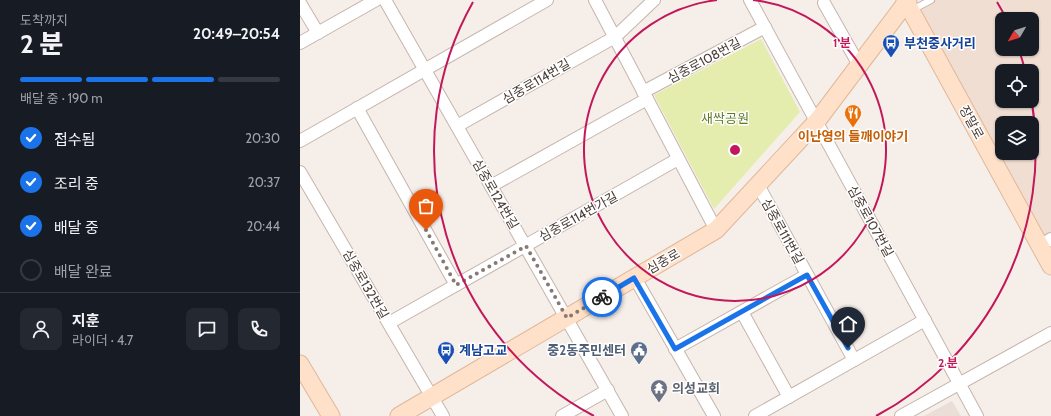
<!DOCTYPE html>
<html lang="ko">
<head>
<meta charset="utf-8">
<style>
	:root { --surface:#171b24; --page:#242831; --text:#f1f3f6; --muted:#9ea1a6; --line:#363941; --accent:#1a73e8 }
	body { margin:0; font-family:Cabin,"Noto Sans KR",sans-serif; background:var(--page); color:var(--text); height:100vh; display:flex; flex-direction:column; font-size:15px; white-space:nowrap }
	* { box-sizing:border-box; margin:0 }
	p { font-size:13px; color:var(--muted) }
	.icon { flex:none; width:22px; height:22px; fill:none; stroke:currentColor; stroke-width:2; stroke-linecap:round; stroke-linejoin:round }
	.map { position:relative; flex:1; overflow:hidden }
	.details { display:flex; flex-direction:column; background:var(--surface); width:300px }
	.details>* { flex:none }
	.needle { width:26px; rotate:231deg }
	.controls { position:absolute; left:695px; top:12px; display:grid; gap:8px }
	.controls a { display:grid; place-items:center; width:44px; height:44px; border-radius:8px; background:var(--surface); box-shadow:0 1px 3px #0004; font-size:20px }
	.pin { position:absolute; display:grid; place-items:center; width:34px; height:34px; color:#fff; margin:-41px -17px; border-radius:50% 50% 50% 0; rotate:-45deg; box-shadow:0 0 4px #0007 }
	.pin .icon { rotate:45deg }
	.courier { position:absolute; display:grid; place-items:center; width:40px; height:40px; margin:-20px; border:3px solid #1a73e8; border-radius:50%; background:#fff; color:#222; box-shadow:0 1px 5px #0007 }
	.overview em { font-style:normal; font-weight:800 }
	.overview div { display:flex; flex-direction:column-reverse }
	.overview { display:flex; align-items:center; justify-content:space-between; height:68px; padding:0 20px }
	h1 { font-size:26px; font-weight:800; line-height:30px }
	.bar { display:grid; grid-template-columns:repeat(4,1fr); gap:6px 4px; align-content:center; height:48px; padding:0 20px }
	.bar i { height:5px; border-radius:3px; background:var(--line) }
	.bar .on { background:var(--accent) }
	.bar p { grid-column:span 4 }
	.line { display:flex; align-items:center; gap:10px; padding:0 20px; border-top:1px solid var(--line) }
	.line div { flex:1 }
	.round { display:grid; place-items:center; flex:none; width:42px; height:42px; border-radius:8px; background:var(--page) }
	ol { padding:0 20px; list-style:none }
	li { display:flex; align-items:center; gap:12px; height:44px }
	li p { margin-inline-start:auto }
	li .icon { padding:4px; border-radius:50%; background:var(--accent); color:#fff; stroke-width:4 }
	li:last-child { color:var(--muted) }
	li i { width:22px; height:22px; border:2px solid var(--line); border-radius:50% }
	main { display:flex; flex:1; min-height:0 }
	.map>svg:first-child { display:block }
</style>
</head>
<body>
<main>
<section class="details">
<div class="overview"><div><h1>2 분</h1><p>도착까지</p></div><em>20:49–20:54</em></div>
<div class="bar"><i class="on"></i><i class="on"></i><i class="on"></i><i></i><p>배달 중 · 190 m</p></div>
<ol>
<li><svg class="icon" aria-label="check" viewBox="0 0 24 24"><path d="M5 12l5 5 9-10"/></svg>접수됨<p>20:30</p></li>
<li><svg class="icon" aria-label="check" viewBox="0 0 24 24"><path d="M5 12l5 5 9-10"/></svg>조리 중<p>20:37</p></li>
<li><svg class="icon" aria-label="check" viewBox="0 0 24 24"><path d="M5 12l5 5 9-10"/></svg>배달 중<p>20:44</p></li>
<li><i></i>배달 완료</li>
</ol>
<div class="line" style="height:72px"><a class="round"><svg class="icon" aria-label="person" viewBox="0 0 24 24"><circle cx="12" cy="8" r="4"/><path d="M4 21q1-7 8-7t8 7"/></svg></a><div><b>지훈</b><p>라이더 · 4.7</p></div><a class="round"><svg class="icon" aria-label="chat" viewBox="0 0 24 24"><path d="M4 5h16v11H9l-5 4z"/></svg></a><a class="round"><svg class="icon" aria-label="phone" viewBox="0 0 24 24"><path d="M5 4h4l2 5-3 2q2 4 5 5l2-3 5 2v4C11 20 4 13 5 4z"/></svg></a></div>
</section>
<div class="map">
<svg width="751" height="416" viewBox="0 0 751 416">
	<rect width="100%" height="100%" fill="#f6eee9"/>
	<!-- residential -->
	<polygon fill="#eaded6" points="652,401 661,416 624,416"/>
	<!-- education -->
	<path fill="#f0ded2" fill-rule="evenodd" d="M631 0H751V239L740 246 611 11ZM702 19H732V49H702ZM702 71H732V101H702ZM702 123H732V153H702Z"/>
	<!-- green -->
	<polygon fill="#e4edae" points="461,39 500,112 414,209 354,95"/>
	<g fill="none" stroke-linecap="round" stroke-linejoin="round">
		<!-- lane casing -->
		<g stroke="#c5b5ad" stroke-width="8">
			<polyline id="lane" points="612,10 631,0"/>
		</g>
		<!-- street casing -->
		<g stroke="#c5b5ad" stroke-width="14">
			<g id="street">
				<polyline points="85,0 322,416"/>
				<polyline points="295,0 416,230"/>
				<polyline points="450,0 677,416"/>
				<polyline points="0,3 18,33"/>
				<polyline points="524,3 559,65"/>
				<polyline points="0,43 76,0"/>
				<polyline points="343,92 465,27"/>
				<polyline points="57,108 156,285"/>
				<polyline points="157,126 315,37 354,0"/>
				<polyline points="0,141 247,0"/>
				<polyline points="0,172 143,416"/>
				<polyline points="458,185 554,360"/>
				<polyline points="191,186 347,99"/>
				<polyline points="740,246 751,239"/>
				<polyline points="335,278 414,416"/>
				<polyline points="442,312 489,397"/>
				<polyline points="89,323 378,159"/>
				<polyline points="375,349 507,275"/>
				<polyline points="262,416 308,390"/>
				<polyline points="455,416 625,320"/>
				<polyline points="601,416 751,333"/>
			</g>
		</g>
		<!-- secondary casing -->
		<g stroke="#dfb799" stroke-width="19">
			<g id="secondary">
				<polyline points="605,0 751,266"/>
				<polyline points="0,364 31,416"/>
				<polyline points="99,416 416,230 517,121 608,0"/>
			</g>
		</g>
		<!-- lane -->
		<use href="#lane" stroke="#fff" stroke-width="6"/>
		<!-- street -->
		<use href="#street" stroke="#fff" stroke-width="12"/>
		<!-- secondary -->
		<use href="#secondary" stroke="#ffe1c9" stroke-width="17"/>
	</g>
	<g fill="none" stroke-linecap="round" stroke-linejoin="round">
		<!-- done -->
		<polyline stroke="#867a75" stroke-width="4" stroke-dasharray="0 7.2" points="126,230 156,285 226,246 267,318 302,297"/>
		<!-- route -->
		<polyline stroke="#1a73e8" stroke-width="5" points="302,297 334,278 375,349 507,275 548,348"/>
	</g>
	<!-- distance rings -->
	<g fill="none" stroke="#c2185b" stroke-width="2">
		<path d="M453 0A151 151 0 1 1 417 0"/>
		<path d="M294 416A301 301 0 0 1 173 2M697 2A301 301 0 0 1 706 18M719 50A301 301 0 0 1 725 70M732 103A301 301 0 0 1 576 416"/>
	</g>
	<!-- icons -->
	<defs>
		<g id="bus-pin" transform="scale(0.9)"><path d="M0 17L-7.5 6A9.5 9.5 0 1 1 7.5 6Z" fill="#1a4fb4" stroke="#fff"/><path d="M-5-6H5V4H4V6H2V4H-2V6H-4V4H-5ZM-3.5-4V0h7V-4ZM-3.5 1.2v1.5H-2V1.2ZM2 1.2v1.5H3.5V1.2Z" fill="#fff"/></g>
		<g id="restaurant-pin" transform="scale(0.9)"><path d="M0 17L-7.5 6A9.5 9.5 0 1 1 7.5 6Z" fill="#e8710a" stroke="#fff"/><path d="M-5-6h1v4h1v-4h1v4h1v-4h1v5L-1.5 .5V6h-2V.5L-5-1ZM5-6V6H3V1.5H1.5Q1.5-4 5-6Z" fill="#fff"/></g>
		<g id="civic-pin" transform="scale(0.9)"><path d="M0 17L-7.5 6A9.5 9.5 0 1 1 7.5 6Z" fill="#5c6f8a" stroke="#fff"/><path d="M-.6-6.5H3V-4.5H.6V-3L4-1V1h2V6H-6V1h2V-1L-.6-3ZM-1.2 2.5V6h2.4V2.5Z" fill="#fff"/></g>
		<g id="temple-pin" transform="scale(0.9)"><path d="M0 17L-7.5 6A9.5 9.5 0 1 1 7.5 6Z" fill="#6b7280" stroke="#fff"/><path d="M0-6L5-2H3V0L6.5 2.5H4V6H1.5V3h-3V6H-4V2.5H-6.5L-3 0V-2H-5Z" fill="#fff"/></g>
	</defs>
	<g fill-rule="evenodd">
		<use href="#bus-pin" x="591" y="43"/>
		<use href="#restaurant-pin" x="553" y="113"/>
		<use href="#bus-pin" x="146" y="350"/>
		<use href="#civic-pin" x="339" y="350"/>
		<use href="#temple-pin" x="359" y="388"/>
	</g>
	<g text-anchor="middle" stroke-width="3" stroke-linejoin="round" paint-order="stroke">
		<!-- transit labels -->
		<g font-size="13" font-weight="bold" fill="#164399" stroke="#fff" text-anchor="start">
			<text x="604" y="48">부천중사거리</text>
			<text x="159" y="355">계남고교</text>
		</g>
		<!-- street labels -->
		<g font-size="13" fill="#4a3c36" stroke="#fff">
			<text transform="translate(404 60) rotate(-28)" y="5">심중로108번길</text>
			<text transform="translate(236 81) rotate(-30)" y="5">심중로114번길</text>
			<text transform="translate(672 122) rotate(61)" y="5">장말로</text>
			<text transform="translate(196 194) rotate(60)" y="5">심중로124번길</text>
			<text transform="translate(278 216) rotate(-29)" y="5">심중로114번가길</text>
			<text transform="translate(571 221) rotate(61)" y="5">심중로107번길</text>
			<text transform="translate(483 231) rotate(61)" y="5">심중로111번길</text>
			<text transform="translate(363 261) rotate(-30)" y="5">심중로</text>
			<text transform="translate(66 284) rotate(60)" y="5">심중로132번길</text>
		</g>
		<!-- park labels -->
		<g font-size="13" fill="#607c22" stroke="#fff">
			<text x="425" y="123">새싹공원</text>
		</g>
		<!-- food labels -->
		<g font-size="13" font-weight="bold" fill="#c56008" stroke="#fff">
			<text x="553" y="141">이난영의 들깨이야기</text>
		</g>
		<!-- service labels -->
		<g font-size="13" font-weight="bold" fill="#4e5e75" stroke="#fff" text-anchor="end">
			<text x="326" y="355">중2동주민센터</text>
		</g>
		<!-- worship labels -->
		<g font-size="13" font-weight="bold" fill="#5b616d" stroke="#fff" text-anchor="start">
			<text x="372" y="393">의성교회</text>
		</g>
	</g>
	<circle cx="435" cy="150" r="6" fill="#c2185b" stroke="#fff" stroke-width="2"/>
	<g font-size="12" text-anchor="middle" font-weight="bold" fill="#c2185b" stroke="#fff" stroke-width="3" stroke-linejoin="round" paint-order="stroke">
		<text x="542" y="47">1 분</text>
		<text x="648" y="367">2 분</text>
	</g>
</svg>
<div class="controls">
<a><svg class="needle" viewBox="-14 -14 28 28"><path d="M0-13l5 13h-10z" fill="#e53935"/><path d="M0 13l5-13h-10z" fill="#9ea1a6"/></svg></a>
<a><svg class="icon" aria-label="locate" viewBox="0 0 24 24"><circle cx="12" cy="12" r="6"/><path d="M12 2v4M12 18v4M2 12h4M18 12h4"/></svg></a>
<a><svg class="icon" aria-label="layers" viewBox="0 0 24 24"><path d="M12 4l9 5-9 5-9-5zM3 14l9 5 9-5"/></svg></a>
</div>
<div class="pin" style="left:126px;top:230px;background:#ea580c"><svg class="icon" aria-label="bag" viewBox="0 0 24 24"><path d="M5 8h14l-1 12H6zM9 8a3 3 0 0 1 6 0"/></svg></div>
<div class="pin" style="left:548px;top:348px;background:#1f2937"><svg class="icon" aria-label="home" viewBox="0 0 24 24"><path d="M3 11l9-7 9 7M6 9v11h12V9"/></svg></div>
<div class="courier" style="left:302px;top:297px"><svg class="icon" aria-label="bike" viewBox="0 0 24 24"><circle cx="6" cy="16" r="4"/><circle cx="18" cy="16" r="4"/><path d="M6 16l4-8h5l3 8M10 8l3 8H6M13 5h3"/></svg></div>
</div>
</main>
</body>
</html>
